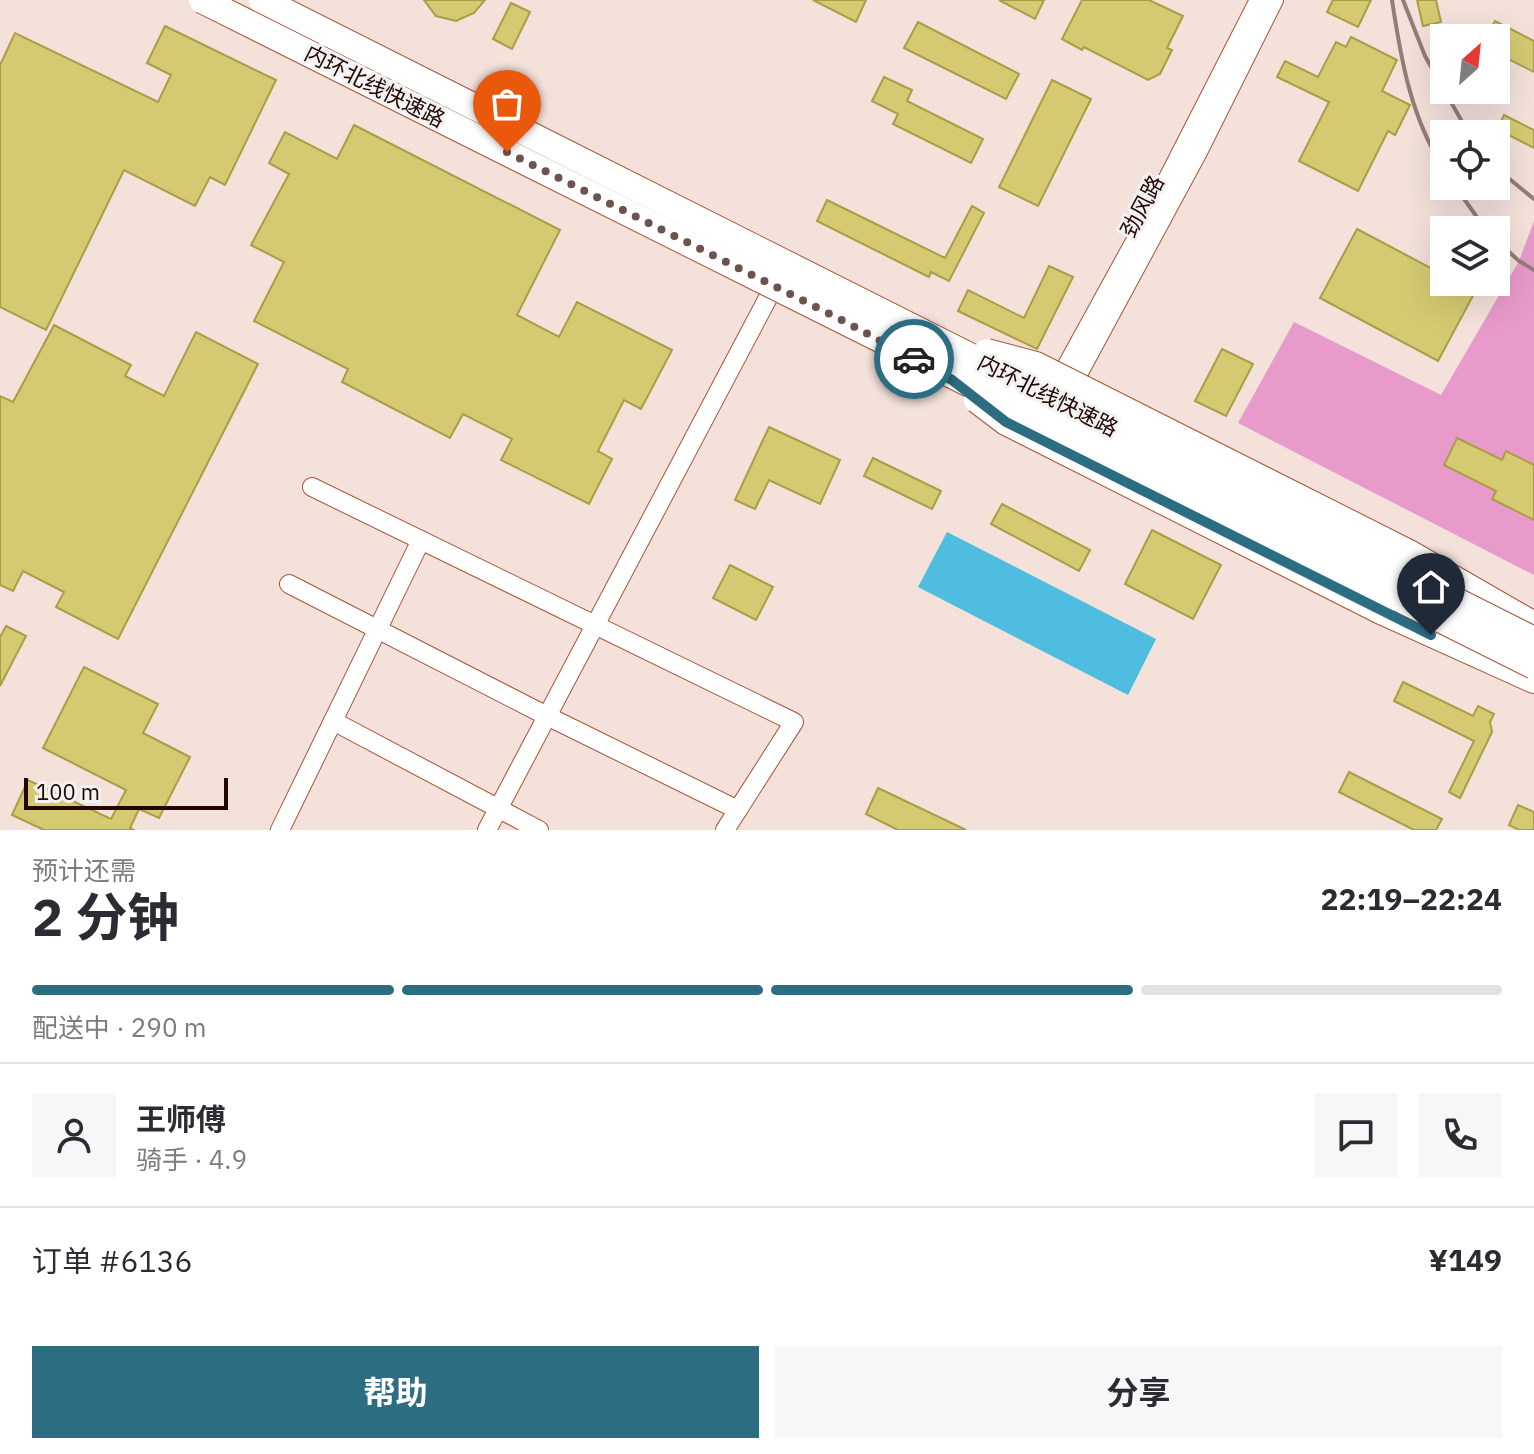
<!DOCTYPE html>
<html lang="zh">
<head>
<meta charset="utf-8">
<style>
	:root { --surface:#fff; --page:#f7f7f7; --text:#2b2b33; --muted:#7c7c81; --line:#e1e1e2; --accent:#2d6d82 }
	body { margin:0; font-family:"IBM Plex Sans","Noto Sans SC",sans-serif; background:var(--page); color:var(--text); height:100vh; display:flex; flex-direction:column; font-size:30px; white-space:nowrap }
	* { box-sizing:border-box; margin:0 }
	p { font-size:26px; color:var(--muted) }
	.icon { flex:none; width:44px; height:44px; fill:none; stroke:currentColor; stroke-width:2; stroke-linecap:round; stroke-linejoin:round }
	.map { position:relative; height:830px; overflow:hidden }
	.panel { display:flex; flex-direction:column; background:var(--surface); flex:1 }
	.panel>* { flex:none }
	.needle { width:52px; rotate:27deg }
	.tools { position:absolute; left:1430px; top:24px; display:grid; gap:16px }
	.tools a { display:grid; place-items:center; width:80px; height:80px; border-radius:0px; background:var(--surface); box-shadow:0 8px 32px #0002; font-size:40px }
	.scale { position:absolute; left:24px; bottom:20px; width:204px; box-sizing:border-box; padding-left:8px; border:4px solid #230600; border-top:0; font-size:22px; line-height:28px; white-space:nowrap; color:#230600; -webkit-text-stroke:6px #f2f2f2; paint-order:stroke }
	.pin { position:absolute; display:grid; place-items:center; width:68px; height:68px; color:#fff; margin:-82px -34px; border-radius:50% 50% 50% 0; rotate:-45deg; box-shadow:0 0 8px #0007 }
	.pin .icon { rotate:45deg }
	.courier { position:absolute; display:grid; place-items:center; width:80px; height:80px; margin:-40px; border:6px solid #2d6d82; border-radius:50%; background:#fff; color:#222; box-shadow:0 2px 10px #0007 }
	.summary em { font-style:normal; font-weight:700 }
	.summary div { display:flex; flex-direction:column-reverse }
	.summary { display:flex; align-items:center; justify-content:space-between; height:136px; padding:0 32px }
	h1 { font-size:52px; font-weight:700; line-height:60px }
	.bar { display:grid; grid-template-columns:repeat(4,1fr); gap:12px 8px; align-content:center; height:96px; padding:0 32px }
	.bar i { height:10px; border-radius:6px; background:var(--line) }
	.bar .current { background:var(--accent) }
	.bar p { grid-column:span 4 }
	.line { display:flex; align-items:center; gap:20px; padding:0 32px; border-top:2px solid var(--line) }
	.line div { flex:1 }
	.round { display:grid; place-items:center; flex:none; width:84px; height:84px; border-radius:0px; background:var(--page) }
	.primary-button { display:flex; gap:16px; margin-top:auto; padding:16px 32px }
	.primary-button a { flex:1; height:92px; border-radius:0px; background:var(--accent); color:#fff; font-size:32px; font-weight:700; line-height:92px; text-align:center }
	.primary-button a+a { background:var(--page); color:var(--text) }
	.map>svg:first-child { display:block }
</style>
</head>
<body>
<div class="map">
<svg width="1534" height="830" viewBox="0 0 1534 830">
	<rect width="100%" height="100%" fill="#f3e1da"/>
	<!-- forest -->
	<polygon fill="#e89acb" points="1534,221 1534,575 1238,423 1294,322 1441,395 1519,261"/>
	<!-- water -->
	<polygon fill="#4fbddf" points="947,532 1156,639 1128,695 918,587"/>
	<!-- building -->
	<g fill="#d5ca72" stroke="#a99e46" stroke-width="2">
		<polygon points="424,0 485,0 474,13 456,21 436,16"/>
		<polygon points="813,0 866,0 856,22"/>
		<polygon points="999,0 1044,0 1035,19"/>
		<polygon points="1082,0 1149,0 1183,16 1167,48 1172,50 1160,74 1148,80 1084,47 1082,50 1062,39"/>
		<polygon points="1333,0 1371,0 1358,27 1327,12"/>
		<polygon points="1417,0 1436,0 1441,22 1423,26"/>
		<polygon points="511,3 530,12 512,49 493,39"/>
		<polygon points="1495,21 1534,41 1534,72 1496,53 1496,38 1486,38"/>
		<polygon points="918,22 1019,74 1006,99 904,48"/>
		<polygon points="165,26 276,80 225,185 210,177 195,206 124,170 46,330 0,307 0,65 15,33 158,102 171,75 147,63"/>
		<polygon points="1351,37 1397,60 1382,91 1410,105 1395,135 1388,131 1358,191 1299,161 1329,102 1277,77 1285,61 1318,77 1336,42 1346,47"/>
		<polygon points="884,77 912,90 907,101 983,139 971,163 893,124 898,114 872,101"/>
		<polygon points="1052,80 1091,99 1038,206 999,187"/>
		<polygon points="1504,115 1534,130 1534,148 1497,129"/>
		<polygon points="354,125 560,230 517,315 559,337 577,302 672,350 641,409 624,400 598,451 612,459 589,504 501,460 512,439 463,414 450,438 342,382 348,369 254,321 284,262 251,245 289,174 269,163 285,132 337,159"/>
		<polygon points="827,200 945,258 972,206 984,213 949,281 931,272 929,277 817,221"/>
		<polygon points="1357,229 1444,275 1444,282 1457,282 1475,292 1438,361 1320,298"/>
		<polygon points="1049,266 1073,277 1037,349 958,311 968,290 1024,318"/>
		<polygon points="54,325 131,365 125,376 164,396 196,332 258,364 118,639 56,607 64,592 23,571 13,591 0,585 0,396 13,402"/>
		<polygon points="1222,349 1253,364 1226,416 1195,401"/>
		<polygon points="769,427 840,460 820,504 769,480 755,509 735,500"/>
		<polygon points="1457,438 1502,460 1506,451 1534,465 1534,520 1492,499 1496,491 1444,465"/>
		<polygon points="873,458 941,491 932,509 864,476"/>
		<polygon points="1002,504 1090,550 1079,571 991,524"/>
		<polygon points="1152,530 1221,565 1193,619 1125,584"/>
		<polygon points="730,565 773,587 756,620 713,598"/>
		<polygon points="6,626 26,636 0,686 0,637"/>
		<polygon points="84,667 158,704 143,733 190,757 159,818 139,809 130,828 134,830 44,830 12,815 28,780 111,819 126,790 43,748"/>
		<polygon points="1403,682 1473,716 1478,706 1494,714 1490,722 1492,732 1460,798 1449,792 1474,741 1394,701"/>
		<polygon points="1349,772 1442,819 1436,830 1414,830 1339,792"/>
		<polygon points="878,788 966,830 898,830 866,814"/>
		<polygon points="1518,805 1534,812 1534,830 1519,830 1509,825"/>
	</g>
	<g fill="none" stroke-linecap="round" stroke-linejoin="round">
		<!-- minor casing -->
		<g stroke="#a35738" stroke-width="20">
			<g id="minor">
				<polyline points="1055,387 1145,223 1259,0"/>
				<polyline points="1069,391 1198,152 1274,0"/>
				<polyline points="312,487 794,722 725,830"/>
				<polyline points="289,584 547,716 738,810"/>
				<polyline points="333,721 539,830"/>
				<polyline points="280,830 421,540"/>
				<polyline points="487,830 770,294"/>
			</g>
		</g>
		<!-- highway casing -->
		<g stroke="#a35738" stroke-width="28">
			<g id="highway">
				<polyline points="1409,553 1534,625"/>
				<polyline points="1381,611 1534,680"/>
			</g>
		</g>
		<!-- minor -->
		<use href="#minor" stroke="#fff" stroke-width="18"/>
		<!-- highway -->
		<use href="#highway" stroke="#fff" stroke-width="26"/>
		<!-- rail -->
		<g stroke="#947d76" stroke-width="4">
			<path d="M1392 0C1401 60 1411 118 1444 169"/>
			<polyline points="1403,0 1425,56 1469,134"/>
			<polyline points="1496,168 1534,199"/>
			<polyline points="1455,186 1486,230"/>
			<polyline points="1496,240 1519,261 1534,270"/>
		</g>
		<!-- highway-bridge casing -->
		<g stroke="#a35738" stroke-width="28" stroke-linecap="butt">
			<g id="highway-bridge">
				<polyline points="202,0 1534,666"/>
				<polyline points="262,0 1534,640"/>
				<polyline points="987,352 1036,365 1409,553"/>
				<polyline points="977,400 1006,422 1381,611"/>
			</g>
		</g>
		<!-- highway-bridge -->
		<use href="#highway-bridge" stroke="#fff" stroke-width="26"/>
	</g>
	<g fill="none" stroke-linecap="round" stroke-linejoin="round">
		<!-- done -->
		<polyline stroke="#6c534c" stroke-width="8" stroke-dasharray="0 14.4" points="507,152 840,319 914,359"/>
		<!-- route -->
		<polyline stroke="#2d6d82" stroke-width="10" points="914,359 952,380 1006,422 1431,635"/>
	</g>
	<g text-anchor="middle" stroke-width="6" stroke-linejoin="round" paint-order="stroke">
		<!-- street labels -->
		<g font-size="22" fill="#230600" stroke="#f2f2f2">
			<text transform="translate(375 86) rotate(27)" y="8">内环北线快速路</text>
			<text transform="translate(1142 206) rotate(-62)" y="8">劲风路</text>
			<text transform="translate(1048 395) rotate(27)" y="8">内环北线快速路</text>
		</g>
	</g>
</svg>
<div class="tools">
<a><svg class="needle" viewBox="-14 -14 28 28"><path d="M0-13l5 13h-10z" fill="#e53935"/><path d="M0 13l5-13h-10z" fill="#7c7c81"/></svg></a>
<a><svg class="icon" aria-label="locate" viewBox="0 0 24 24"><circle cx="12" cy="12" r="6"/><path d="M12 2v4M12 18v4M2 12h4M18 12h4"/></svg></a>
<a><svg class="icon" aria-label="layers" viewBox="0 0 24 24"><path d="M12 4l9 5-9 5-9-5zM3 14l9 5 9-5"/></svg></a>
</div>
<div class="scale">100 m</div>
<div class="pin" style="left:507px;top:152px;background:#ea580c"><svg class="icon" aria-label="bag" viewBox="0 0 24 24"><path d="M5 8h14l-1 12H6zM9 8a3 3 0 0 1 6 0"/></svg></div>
<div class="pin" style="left:1431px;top:635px;background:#1f2937"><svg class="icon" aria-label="home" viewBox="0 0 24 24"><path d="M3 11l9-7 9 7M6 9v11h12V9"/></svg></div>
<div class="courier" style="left:914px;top:359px"><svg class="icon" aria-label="car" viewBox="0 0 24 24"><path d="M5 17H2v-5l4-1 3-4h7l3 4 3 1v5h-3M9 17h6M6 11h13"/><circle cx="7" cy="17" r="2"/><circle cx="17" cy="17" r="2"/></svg></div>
</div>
<section class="panel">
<div class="summary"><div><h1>2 分钟</h1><p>预计还需</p></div><em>22:19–22:24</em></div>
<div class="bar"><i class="current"></i><i class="current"></i><i class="current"></i><i></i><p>配送中 · 290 m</p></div>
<div class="line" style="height:144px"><a class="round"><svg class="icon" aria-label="person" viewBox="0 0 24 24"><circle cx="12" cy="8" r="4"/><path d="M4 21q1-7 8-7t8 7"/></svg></a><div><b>王师傅</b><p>骑手 · 4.9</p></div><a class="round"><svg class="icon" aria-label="chat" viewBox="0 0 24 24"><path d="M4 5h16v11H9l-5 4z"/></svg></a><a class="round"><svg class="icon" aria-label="phone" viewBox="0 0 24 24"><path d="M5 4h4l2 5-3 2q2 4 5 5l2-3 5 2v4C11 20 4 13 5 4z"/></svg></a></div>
<div class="line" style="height:104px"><div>订单 #6136</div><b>¥149</b></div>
<div class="primary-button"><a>帮助</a><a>分享</a></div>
</section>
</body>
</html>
